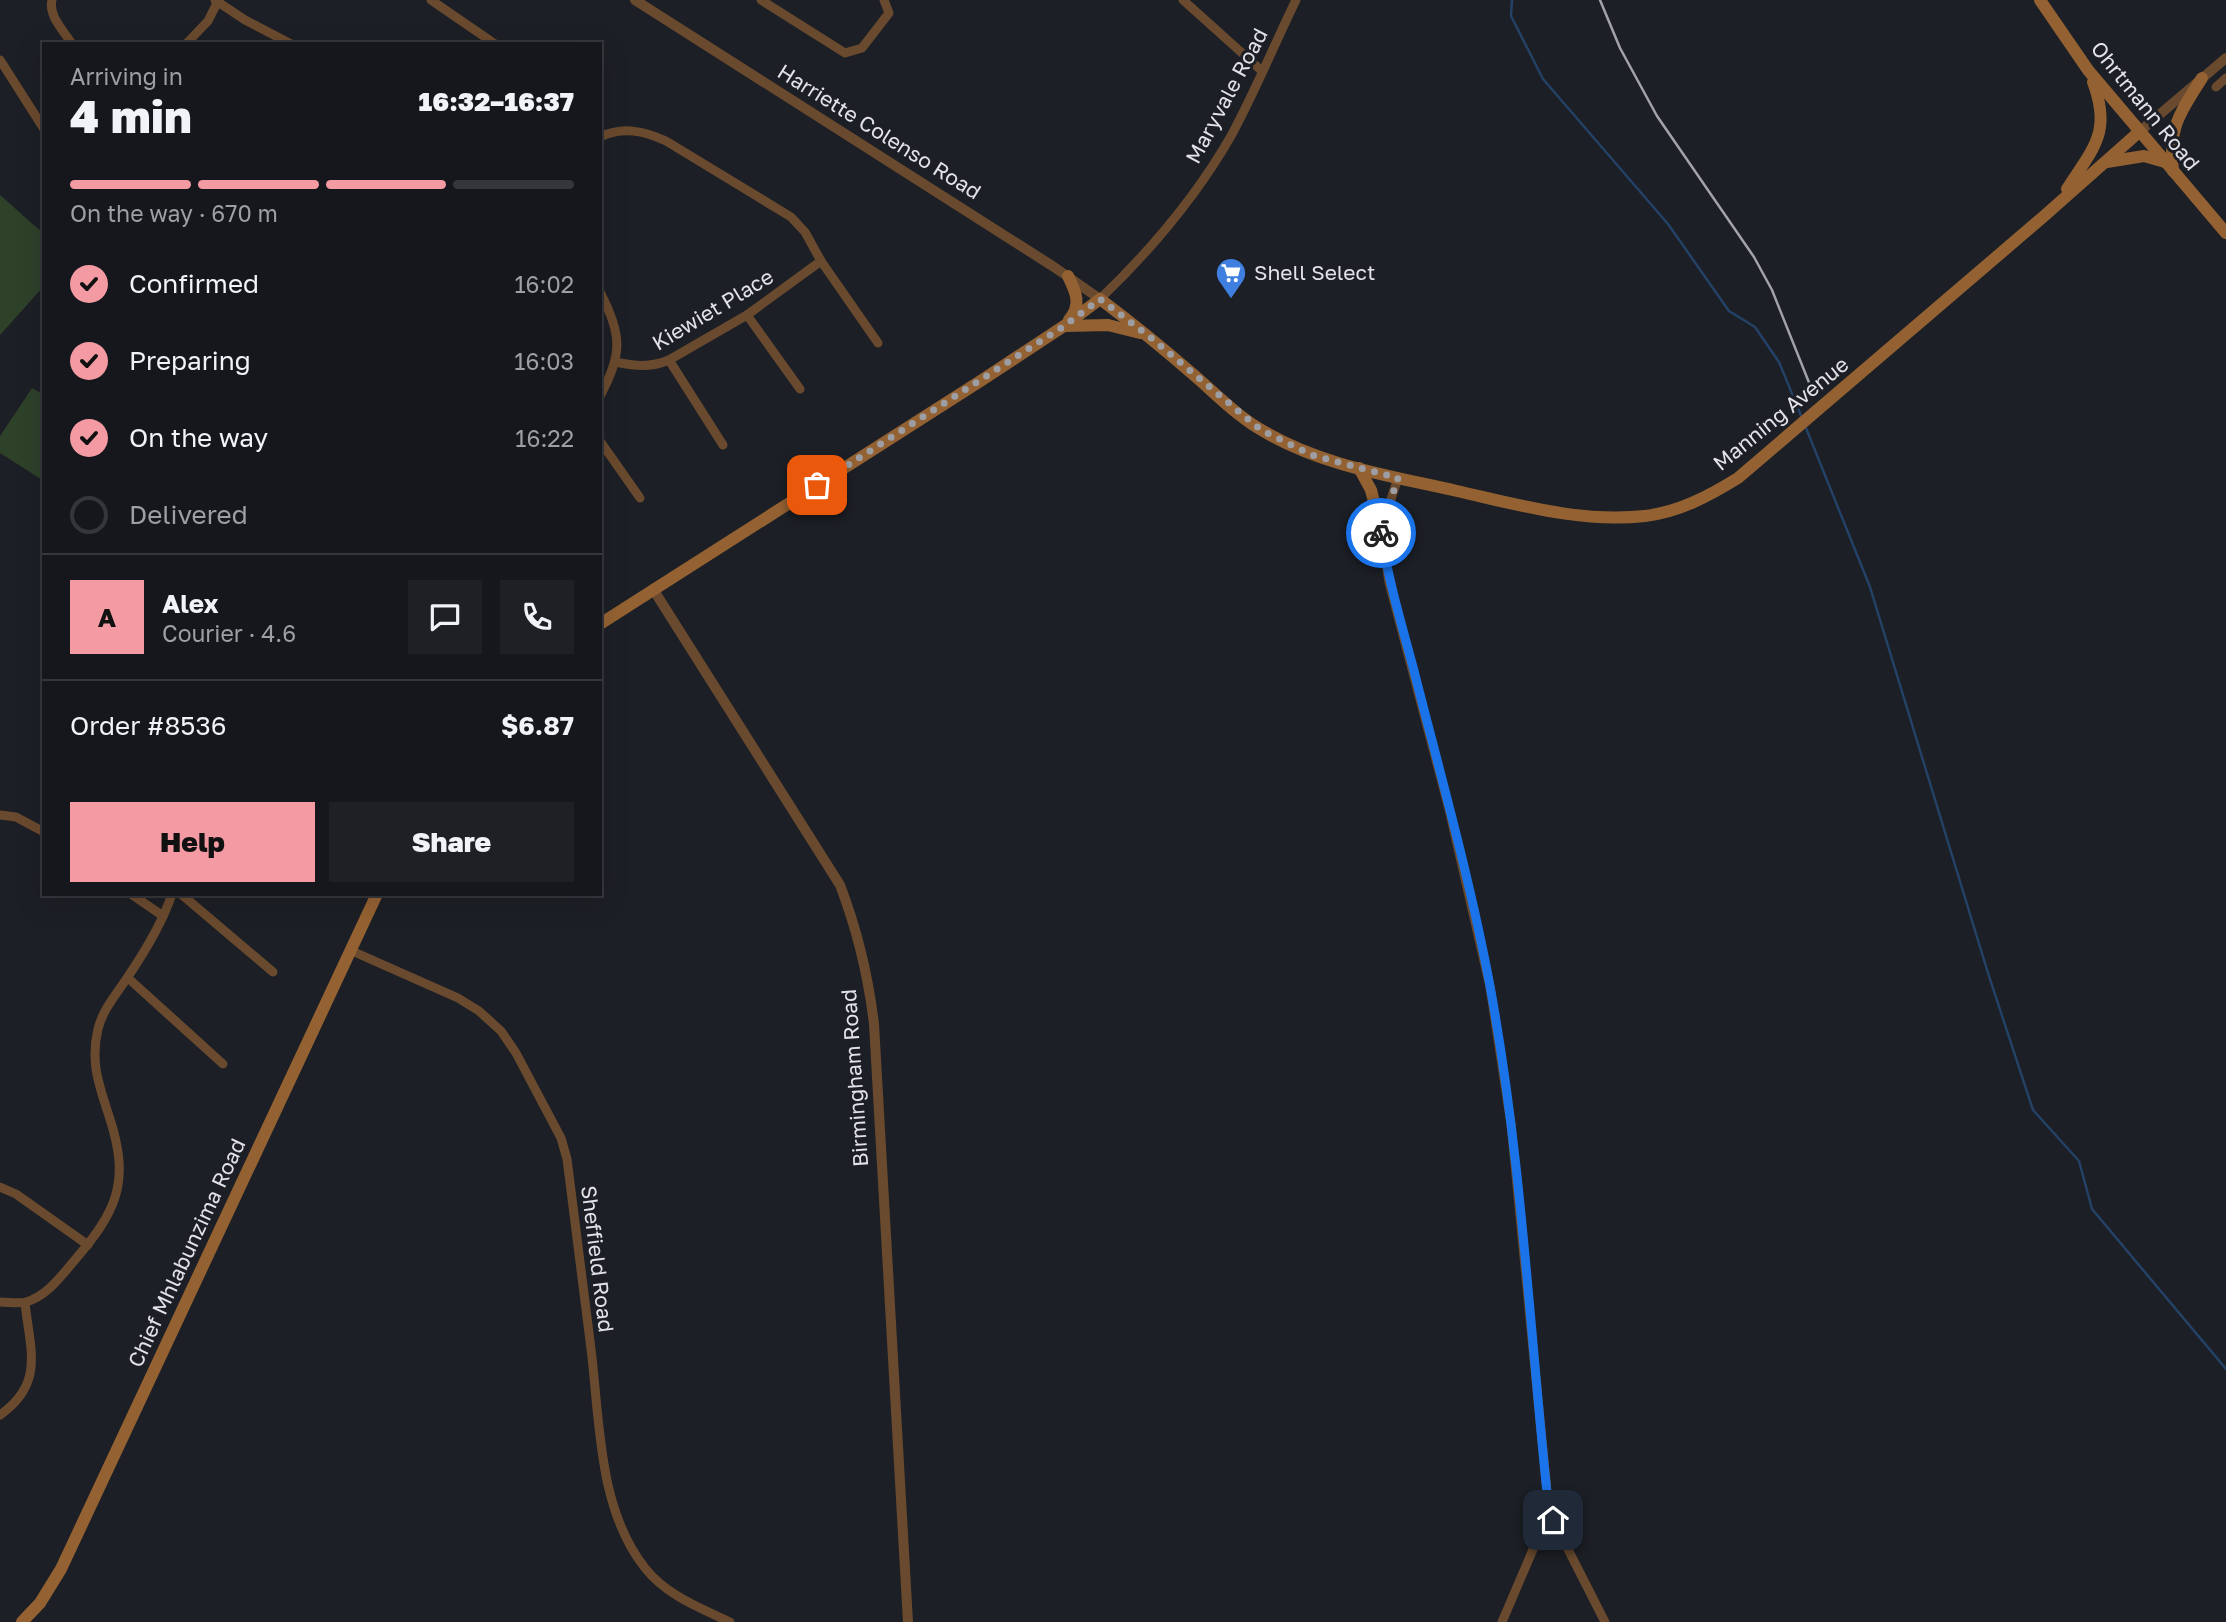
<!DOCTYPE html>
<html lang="en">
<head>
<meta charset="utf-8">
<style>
	:root { --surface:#15171c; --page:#1e2025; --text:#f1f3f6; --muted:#9d9fa3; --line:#34363b; --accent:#f49aa2 }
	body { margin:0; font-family:"Golos Text",sans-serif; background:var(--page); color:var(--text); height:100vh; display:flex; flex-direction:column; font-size:26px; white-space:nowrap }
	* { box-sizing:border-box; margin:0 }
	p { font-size:23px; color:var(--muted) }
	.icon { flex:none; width:38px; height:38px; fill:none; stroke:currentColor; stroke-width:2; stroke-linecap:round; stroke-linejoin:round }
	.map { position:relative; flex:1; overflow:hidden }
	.panel { position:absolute; left:42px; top:42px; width:560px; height:854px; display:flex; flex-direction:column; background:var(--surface); border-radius:0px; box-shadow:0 7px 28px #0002,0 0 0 2px var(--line) }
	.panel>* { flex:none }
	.pin { position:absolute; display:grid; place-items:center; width:60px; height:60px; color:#fff; margin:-30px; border-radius:14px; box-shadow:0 4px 10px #0006 }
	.courier { position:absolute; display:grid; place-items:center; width:70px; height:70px; margin:-35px; border:5px solid #1a73e8; border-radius:50%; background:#fff; color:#222; box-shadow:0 2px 9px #0007 }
	.overview em { font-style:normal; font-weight:800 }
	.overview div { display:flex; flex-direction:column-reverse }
	.overview { display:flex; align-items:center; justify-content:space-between; height:119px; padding:0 28px }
	h1 { font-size:46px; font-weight:800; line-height:52px }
	.bar { display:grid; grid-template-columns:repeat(4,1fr); gap:10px 7px; align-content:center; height:84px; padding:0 28px }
	.bar i { height:9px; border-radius:5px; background:var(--line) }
	.bar .current { background:var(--accent) }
	.bar p { grid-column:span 4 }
	.line { display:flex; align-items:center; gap:18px; padding:0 28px; border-top:2px solid var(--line) }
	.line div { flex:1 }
	.round { display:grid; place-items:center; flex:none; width:74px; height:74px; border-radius:0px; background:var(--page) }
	ol { padding:0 28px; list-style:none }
	li { display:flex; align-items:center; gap:21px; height:77px }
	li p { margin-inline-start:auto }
	li .icon { padding:7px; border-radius:50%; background:var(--accent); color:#111; stroke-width:4 }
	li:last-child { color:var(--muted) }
	li i { width:38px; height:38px; border:4px solid var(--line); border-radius:50% }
	.cta { display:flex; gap:14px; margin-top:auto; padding:14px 28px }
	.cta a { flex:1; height:80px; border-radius:0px; background:var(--accent); color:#111; font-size:28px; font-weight:800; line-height:80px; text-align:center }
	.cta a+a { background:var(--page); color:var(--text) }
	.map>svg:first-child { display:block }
</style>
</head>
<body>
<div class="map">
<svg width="2226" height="1622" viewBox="0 0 2226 1622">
	<rect width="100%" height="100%" fill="#1c1f25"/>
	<!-- green -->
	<g fill="#2e4129">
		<polygon points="0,195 44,234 44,286 0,335"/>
		<polygon points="32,388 44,395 44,481 0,453 0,436"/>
	</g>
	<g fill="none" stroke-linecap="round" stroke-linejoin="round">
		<!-- stream -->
		<g stroke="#244166" stroke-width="2.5">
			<polyline points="1512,0 1511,16 1543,79 1668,224 1729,311 1755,327 1779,362 1802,418"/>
			<polyline points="1806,428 1870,587 1988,973 2033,1110 2079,1161 2092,1209 2226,1369"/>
		</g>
		<!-- minor -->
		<g stroke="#6a4a2e" stroke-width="9">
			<path d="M52 0C48 16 64 31 72 44"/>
			<polyline points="215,0 245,20 291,44"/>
			<polyline points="431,0 495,44"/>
			<polyline points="761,0 845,53 862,48 889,13 884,0"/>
			<polyline points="1183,0 1262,71"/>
			<polyline points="186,44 208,21 217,3"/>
			<polyline points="0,60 44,129"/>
			<polyline points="2216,87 2226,78"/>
			<path d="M600 137C623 126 644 131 666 141L791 217 805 232 821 261 878 343"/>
			<path d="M600 292C622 334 623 354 600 396"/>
			<path d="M1100 299C1151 250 1196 197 1231 136 1255 92 1274 45 1296 0"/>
			<polyline points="747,315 800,389"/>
			<polyline points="669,360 723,445"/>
			<path d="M615 362C635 366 650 368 669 360L747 315 821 261"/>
			<polyline points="600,441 640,498"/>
			<polyline points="1398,478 1381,529 1389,582 1449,809 1490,987 1511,1124 1549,1512 1605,1622"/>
			<polyline points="0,815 16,817 44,832"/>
			<polyline points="131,894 163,916"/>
			<polyline points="181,894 273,972"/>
			<path d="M352 951 458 998 479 1011 501 1031 516 1053 561 1138 567 1159C575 1222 583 1286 591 1349 600 1421 598 1509 645 1568 666 1595 700 1608 730 1622"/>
			<polyline points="128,978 223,1064"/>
			<polyline points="0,1187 16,1194 88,1245"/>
			<path d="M0 1302C8 1302 19 1304 26 1302 47 1296 61 1276 74 1261 117 1211 131 1182 109 1116 99 1085 90 1062 98 1029 103 1009 116 995 127 978 144 953 162 924 172 894"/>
			<path d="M0 1415C45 1383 30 1350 25 1303"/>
			<polyline points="1502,1622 1549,1512"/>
		</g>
		<!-- tertiary -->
		<g stroke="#6a4a2e" stroke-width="10">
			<polyline points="635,0 1054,267 1100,299"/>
			<polyline points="2139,132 2226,58"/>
			<path d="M653 589 840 885C858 932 868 974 874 1024L908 1622"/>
		</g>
		<!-- secondary -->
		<g stroke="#946232" stroke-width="12">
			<polyline points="2040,0 2088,70 2226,233"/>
			<polyline points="2107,162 2144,156 2165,162"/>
			<path d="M2173 171C2168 127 2180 113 2202 78"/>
			<path d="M2067 189C2093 148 2112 133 2093 82"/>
			<path d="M1068 276C1076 292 1082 305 1069 320"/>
			<polyline points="1065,326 1108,325 1140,333"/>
			<polyline points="1359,468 1371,490 1381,529"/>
			<path d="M600 624 982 380 1064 326 1100 299C1132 323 1164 349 1195 376 1217 395 1239 418 1265 432 1323 466 1392 476 1457 491 1519 505 1581 523 1645 516 1679 512 1709 496 1738 478L2043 217 2139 132"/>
			<polyline points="22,1622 40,1603 61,1569 377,894"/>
		</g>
		<!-- rail -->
		<polyline stroke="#a1a3a9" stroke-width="2.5" points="1600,0 1620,48 1657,116 1754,257 1772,290 1814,395"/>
	</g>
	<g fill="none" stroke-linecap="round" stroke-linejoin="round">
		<!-- done -->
		<polyline stroke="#9c9ea4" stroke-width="7" stroke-dasharray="0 12.6" points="817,485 1064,326 1100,299 1150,337 1261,430 1312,455 1398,478 1381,529 1381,533"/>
		<!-- route -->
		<path stroke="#1a73e8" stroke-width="9" d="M1381 533C1388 579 1401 622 1413 667 1440 773 1470 879 1490 986 1522 1159 1530 1337 1549 1512L1553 1520"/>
	</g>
	<!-- icons -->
	<defs>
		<g id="supermarket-pin" transform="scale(1.575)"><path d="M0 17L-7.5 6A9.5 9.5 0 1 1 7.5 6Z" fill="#3f7fe0" stroke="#1c1f25"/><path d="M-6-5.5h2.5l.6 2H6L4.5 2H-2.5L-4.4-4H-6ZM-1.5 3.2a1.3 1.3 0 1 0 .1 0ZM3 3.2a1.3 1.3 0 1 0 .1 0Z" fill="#fff"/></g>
	</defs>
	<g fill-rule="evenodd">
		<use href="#supermarket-pin" x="1231" y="273"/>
	</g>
	<g text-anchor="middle" stroke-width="6" stroke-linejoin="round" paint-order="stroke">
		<!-- street labels -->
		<g font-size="21" fill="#e1e3e8" stroke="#1c1f25">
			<text transform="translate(1227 96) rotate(-62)" y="7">Maryvale Road</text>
			<text transform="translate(2145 106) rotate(51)" y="7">Ohrtmann Road</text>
			<text transform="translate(879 132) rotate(32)" y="7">Harriette Colenso Road</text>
			<text transform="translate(713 310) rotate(-31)" y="7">Kiewiet Place</text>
			<text transform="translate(1781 414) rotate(-39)" y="7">Manning Avenue</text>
			<text transform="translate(855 1078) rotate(-94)" y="7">Birmingham Road</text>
			<text transform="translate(187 1253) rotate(-65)" y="7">Chief Mhlabunzima Road</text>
			<text transform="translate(597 1259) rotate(83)" y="7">Sheffield Road</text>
		</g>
		<!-- poi labels -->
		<g font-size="21" fill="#e1e3e8" stroke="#1c1f25" text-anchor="start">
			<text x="1254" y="280">Shell Select</text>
		</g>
	</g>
</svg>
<div class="pin" style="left:817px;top:485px;background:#ea580c"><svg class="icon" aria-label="bag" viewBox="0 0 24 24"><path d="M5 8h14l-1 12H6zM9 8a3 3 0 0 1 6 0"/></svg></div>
<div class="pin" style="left:1553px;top:1520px;background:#1f2937"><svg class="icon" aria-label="home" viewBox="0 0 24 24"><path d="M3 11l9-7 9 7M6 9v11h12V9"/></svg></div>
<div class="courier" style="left:1381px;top:533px"><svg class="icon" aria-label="bike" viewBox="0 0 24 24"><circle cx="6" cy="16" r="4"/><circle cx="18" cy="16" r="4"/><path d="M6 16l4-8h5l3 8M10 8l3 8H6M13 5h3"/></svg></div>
<section class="panel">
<div class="overview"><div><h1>4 min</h1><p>Arriving in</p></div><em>16:32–16:37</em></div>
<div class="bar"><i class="current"></i><i class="current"></i><i class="current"></i><i></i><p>On the way · 670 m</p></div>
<ol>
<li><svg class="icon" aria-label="check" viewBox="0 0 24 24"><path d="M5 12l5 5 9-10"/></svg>Confirmed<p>16:02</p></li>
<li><svg class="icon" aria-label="check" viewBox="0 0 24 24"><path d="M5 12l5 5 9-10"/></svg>Preparing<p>16:03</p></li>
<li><svg class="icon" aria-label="check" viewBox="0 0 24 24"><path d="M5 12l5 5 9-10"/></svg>On the way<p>16:22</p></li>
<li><i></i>Delivered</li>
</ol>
<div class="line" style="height:126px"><b class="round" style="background:var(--accent);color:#111">A</b><div><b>Alex</b><p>Courier · 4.6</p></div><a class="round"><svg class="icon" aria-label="chat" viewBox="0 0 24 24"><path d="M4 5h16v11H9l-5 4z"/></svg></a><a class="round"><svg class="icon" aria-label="phone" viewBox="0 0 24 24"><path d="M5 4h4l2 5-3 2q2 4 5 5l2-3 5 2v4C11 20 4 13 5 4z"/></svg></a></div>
<div class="line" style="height:91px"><div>Order #8536</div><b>$6.87</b></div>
<div class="cta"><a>Help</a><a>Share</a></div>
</section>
</div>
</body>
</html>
